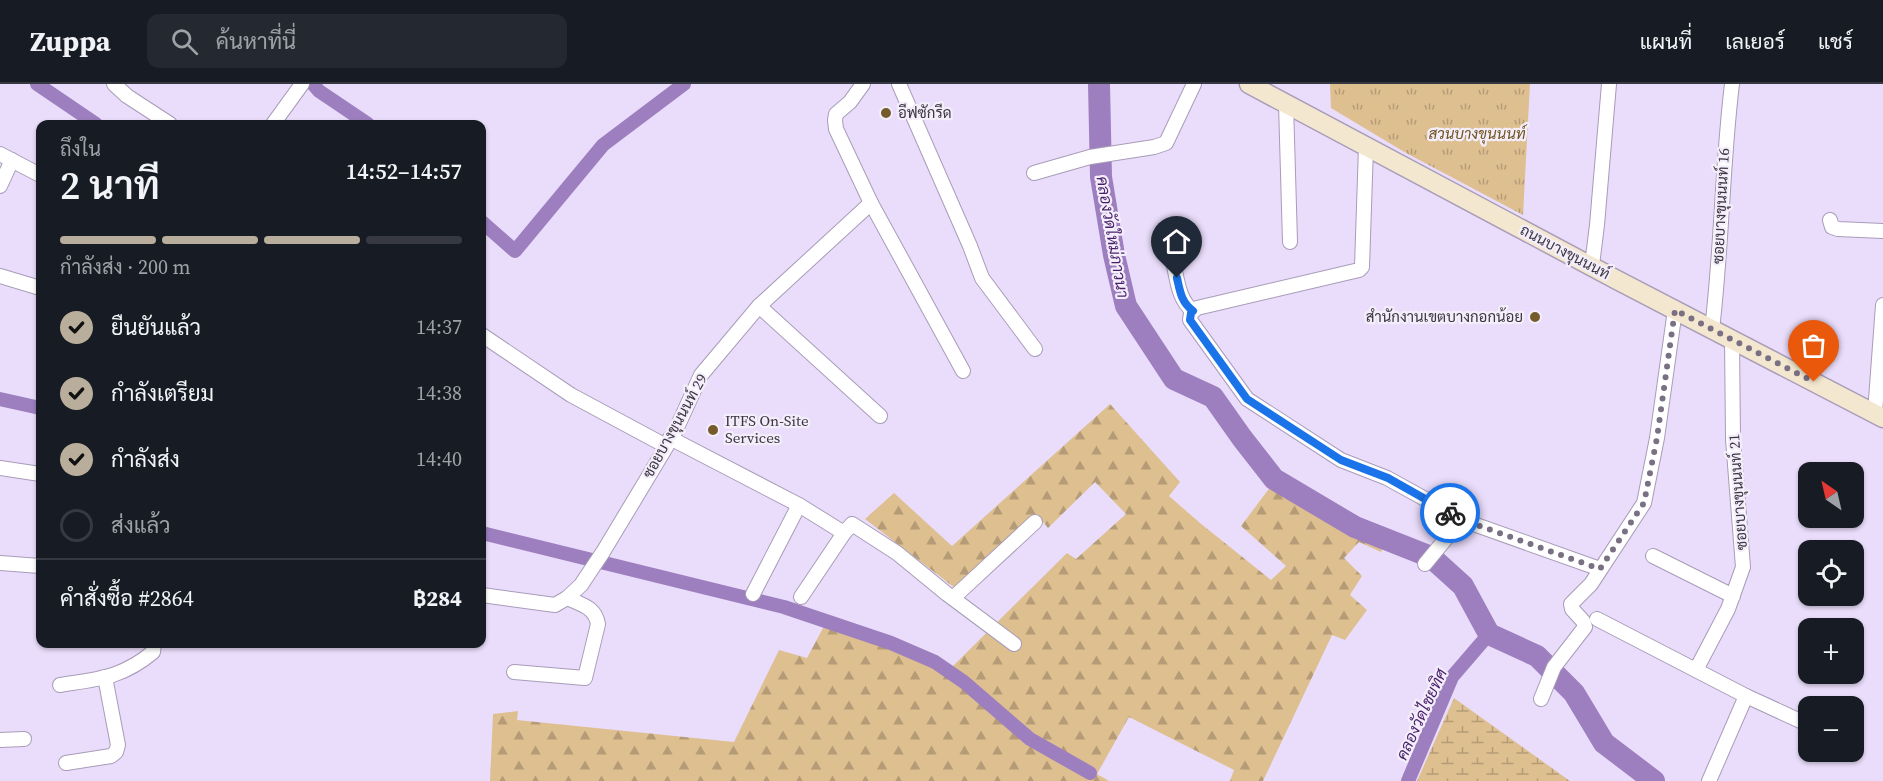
<!DOCTYPE html>
<html lang="th">
<head>
<meta charset="utf-8">
<style>
	:root { --surface:#171b24; --page:#242831; --text:#f1f3f6; --muted:#9ea1a6; --line:#363941; --accent:#b9ae9b }
	body { margin:0; font-family:"Source Serif 4",Sarabun,serif; background:var(--page); color:var(--text); height:100vh; display:flex; flex-direction:column; font-size:22px; white-space:nowrap }
	* { box-sizing:border-box; margin:0 }
	p { font-size:20px; color:var(--muted) }
	.icon { flex:none; width:33px; height:33px; fill:none; stroke:currentColor; stroke-width:2; stroke-linecap:round; stroke-linejoin:round }
	.map { position:relative; flex:1; overflow:hidden }
	.sheet { position:absolute; left:36px; top:36px; width:450px; height:528px; display:flex; flex-direction:column; background:var(--surface); border-radius:12px; box-shadow:0 2px 4px #0004 }
	.sheet>* { flex:none }
	.needle { width:39px; rotate:326deg }
	.controls { position:absolute; left:1798px; top:378px; display:grid; gap:12px }
	.controls a { display:grid; place-items:center; width:66px; height:66px; border-radius:12px; background:var(--surface); box-shadow:0 2px 4px #0004; font-size:30px }
	.pin { position:absolute; display:grid; place-items:center; width:51px; height:51px; color:#fff; margin:-62px -26px; border-radius:50% 50% 50% 0; rotate:-45deg; box-shadow:0 0 6px #0007 }
	.pin .icon { rotate:45deg }
	.courier { position:absolute; display:grid; place-items:center; width:60px; height:60px; margin:-30px; border:4px solid #1a73e8; border-radius:50%; background:#fff; color:#222; box-shadow:0 2px 8px #0007 }
	.overview em { font-style:normal; font-weight:600 }
	.overview div { display:flex; flex-direction:column-reverse }
	.overview { display:flex; align-items:center; justify-content:space-between; height:102px; padding:0 24px }
	h1 { font-size:39px; font-weight:600; line-height:45px }
	.bar { display:grid; grid-template-columns:repeat(4,1fr); gap:9px 6px; align-content:center; height:72px; padding:0 24px }
	.bar i { height:8px; border-radius:4px; background:var(--line) }
	.bar .active { background:var(--accent) }
	.bar p { grid-column:span 4 }
	.line { display:flex; align-items:center; gap:15px; padding:0 24px; border-top:2px solid var(--line) }
	.line div { flex:1 }
	ol { padding:0 24px; list-style:none }
	li { display:flex; align-items:center; gap:18px; height:66px }
	li p { margin-inline-start:auto }
	li .icon { padding:6px; border-radius:50%; background:var(--accent); color:#111; stroke-width:4 }
	li:last-child { color:var(--muted) }
	li i { width:33px; height:33px; border:3px solid var(--line); border-radius:50% }
	header { display:flex; align-items:center; gap:36px; box-sizing:border-box; height:84px; padding:0 30px; background:var(--surface); border-bottom:2px solid var(--line) }
	header strong { font-size:28px }
	nav { display:flex; gap:33px; margin-inline-start:auto; font-size:21px }
	.search { width:420px; height:54px; background:var(--page); display:flex; align-items:center; gap:15px; box-sizing:border-box; padding:0 21px; border-radius:12px; color:var(--muted); font-size:22px }
	.map>svg:first-child { display:block }
</style>
</head>
<body>
<header>
<strong>Zuppa</strong>
<div class="search"><svg class="icon" aria-label="search" viewBox="0 0 24 24"><circle cx="10" cy="10" r="6"/><path d="M15 15l6 6"/></svg>ค้นหาที่นี่</div>
<nav><a>แผนที่</a><a>เลเยอร์</a><a>แชร์</a></nav>
</header>
<div class="map">
<svg width="1883" height="697" viewBox="0 0 1883 697">
	<defs>
		<pattern id="grass-tufts" width="24" height="20" patternUnits="userSpaceOnUse" patternTransform="scale(1.5)"><rect width="24" height="20" fill="#debf90"/><path d="M3 7l-1-3M5 7V3M7 7l1-3M15 17l-1-3M17 17v-4M19 17l1-3" fill="none" stroke="#b59c77"/></pattern>
		<pattern id="forest-firs" width="22" height="20" patternUnits="userSpaceOnUse" patternTransform="scale(1.5)"><rect width="22" height="20" fill="#debf90"/><path d="M5 1l3.5 6h-7zM16 11l3.5 6h-7z" fill="#b59c77"/></pattern>
		<pattern id="wetland-marsh" width="20" height="14" patternUnits="userSpaceOnUse" patternTransform="scale(1.5)"><rect width="20" height="14" fill="#debf90"/><path d="M1 5h8M5 5V1M11 12h8M15 12V8" fill="none" stroke="#b59c77"/></pattern>
	</defs>
	<rect width="100%" height="100%" fill="#eaddfb"/>
	<!-- grass -->
	<polygon fill="url(#grass-tufts)" points="1330,0 1530,0 1523,131 1406,69 1331,24"/>
	<!-- forest -->
	<polygon fill="url(#forest-firs)" points="1110,320 1180,398 1169,412 1200,439 1271,496 1286,482 1241,442 1274,398 1390,451 1381,468 1359,458 1344,474 1362,492 1350,511 1367,526 1345,556 1332,551 1263,697 1230,697 1234,686 1129,633 1097,690 1109,697 490,697 493,630 518,627 517,636 734,658 779,566 807,574 830,531 907,559 952,583 1067,469 1076,475 1126,430 1095,398 1048,444 1037,430 955,504 865,435 894,409 952,462"/>
	<!-- wetland -->
	<polygon fill="url(#wetland-marsh)" points="1454,614 1570,697 1417,697"/>
	<g fill="none" stroke-linecap="round" stroke-linejoin="round">
		<!-- canal -->
		<g stroke="#9d7fbf" stroke-width="14">
			<polyline points="37,0 96,40"/>
			<polyline points="313,0 319,7 368,40"/>
			<polyline points="482,138 515,167 603,61 684,0"/>
			<polyline points="0,315 40,324"/>
			<polyline points="482,449 784,523 891,559 935,578 964,598 1030,655 1090,689"/>
			<polyline points="1408,697 1452,593 1489,550"/>
		</g>
		<!-- river -->
		<polyline stroke="#9d7fbf" stroke-width="22" points="1099,0 1101,93 1114,171 1126,222 1174,295 1213,313 1242,354 1274,395 1355,443 1431,473 1463,502 1489,550 1537,572 1574,609 1604,659 1654,697"/>
		<!-- street casing -->
		<g stroke="#a89cb8" stroke-width="16">
			<g id="street">
				<polyline points="114,0 127,12 170,40"/>
				<polyline points="899,0 970,162 982,194 1035,265"/>
				<polyline points="1286,20 1290,158"/>
				<polyline points="273,40 302,0"/>
				<polyline points="1366,63 1362,183 1359,186 1197,224 1191,229 1190,236 1247,315 1341,376 1387,394 1465,437 1600,485"/>
				<polyline points="0,70 40,91"/>
				<polyline points="1034,89 1090,73 1154,63 1166,59 1194,0"/>
				<polyline points="0,102 12,76"/>
				<polyline points="871,119 963,287"/>
				<polyline points="1830,136 1832,143 1838,145 1883,147"/>
				<path d="M1172 173C1177 191 1177 215 1193 227"/>
				<polyline points="1592,181 1597,141 1609,0"/>
				<polyline points="0,192 40,204"/>
				<polyline points="759,222 880,332"/>
				<path d="M1712 245C1722 163 1722 81 1732 0"/>
				<polyline points="482,251 571,311 666,362"/>
				<polyline points="1875,329 1883,221"/>
				<polyline points="670,354 799,421 844,449"/>
				<polyline points="0,384 40,390"/>
				<polyline points="1653,472 1733,512"/>
				<polyline points="0,479 40,482"/>
				<polyline points="1425,480 1448,452 1458,433"/>
				<polyline points="753,510 799,421"/>
				<polyline points="482,511 555,521 567,514 581,501 603,468 674,350 701,291 759,222 871,119 836,45 835,36 836,30 850,18 863,0"/>
				<polyline points="801,513 844,449 852,440 897,469 947,510 1014,560"/>
				<polyline points="953,514 1035,438"/>
				<polyline points="1597,535 1746,612 1809,641"/>
				<polyline points="1696,586 1728,525 1743,483 1733,355 1732,255"/>
				<path d="M514 588 585 594 598 540C595 523 582 521 567 514"/>
				<path d="M60 601C98 595 122 594 153 568L154 560"/>
				<polyline points="1541,615 1554,583 1585,543 1583,537 1572,525 1571,520 1591,500 1644,419 1657,354 1675,226"/>
				<polyline points="0,656 24,655"/>
				<polyline points="66,679 111,672 116,668 118,661 105,593"/>
				<polyline points="1709,697 1746,612"/>
			</g>
		</g>
		<!-- secondary casing -->
		<g stroke="#a89cb8" stroke-width="21">
			<polyline id="secondary" points="1249,0 1617,196 1883,334"/>
		</g>
		<!-- street -->
		<use href="#street" stroke="#fff" stroke-width="14"/>
		<!-- secondary -->
		<use href="#secondary" stroke="#f4e7d0" stroke-width="18"/>
	</g>
	<g fill="none" stroke-linecap="round" stroke-linejoin="round">
		<!-- done -->
		<polyline stroke="#797083" stroke-width="6" stroke-dasharray="0 10.8" points="1450,429 1466,437 1600,485 1644,419 1657,354 1675,226 1814,298"/>
		<!-- route -->
		<path stroke="#1a73e8" stroke-width="8" d="M1177 194C1180 207 1181 218 1193 227L1191 229 1190 236 1247 315 1341 376 1388 394 1450 429"/>
	</g>
	<!-- markers -->
	<g fill="#755a2c" stroke="#f4eefb" stroke-width="2">
		<circle cx="886" cy="29" r="6"/>
		<circle cx="1535" cy="233" r="6"/>
		<circle cx="713" cy="346" r="6"/>
	</g>
	<g text-anchor="middle" stroke-width="4.5" stroke-linejoin="round" paint-order="stroke">
		<!-- poi labels -->
		<g font-size="15" fill="#3c3642" stroke="#f4eefb" text-anchor="start">
			<text x="898" y="34">อีฟซักรีด</text>
			<text x="1523" y="238" text-anchor="end">สำนักงานเขตบางกอกน้อย</text>
			<text x="725" y="342">ITFS On-Site<tspan x="725" dy="17">Services</tspan></text>
		</g>
		<!-- park labels -->
		<g font-size="15" font-style="italic" fill="#6f521f" stroke="#f4eefb">
			<text x="1477" y="55">สวนบางขุนนนท์</text>
		</g>
		<!-- street labels -->
		<g font-size="15" fill="#3c3642" stroke="#f4eefb">
			<text transform="translate(1721 122) rotate(-87)" y="5">ซอยบางขุนนนท์ 16</text>
			<text transform="translate(1565 168) rotate(28)" y="5">ถนนบางขุนนนท์</text>
			<text transform="translate(675 342) rotate(-61)" y="5">ซอยบางขุนนนท์ 29</text>
			<text transform="translate(1738 408) rotate(-94)" y="5">ซอยบางขุนนนท์ 21</text>
		</g>
		<!-- water labels -->
		<g font-size="16" font-style="italic" fill="#481e6b" stroke="#f4eefb">
			<text transform="translate(1113 153) rotate(80)" y="6">คลองวัดใหม่ภาวนา</text>
			<text transform="translate(1421 630) rotate(-65)" y="6">คลองวัดไชยทิศ</text>
		</g>
	</g>
</svg>
<div class="controls">
<a><svg class="needle" viewBox="-14 -14 28 28"><path d="M0-13l5 13h-10z" fill="#e53935"/><path d="M0 13l5-13h-10z" fill="#9ea1a6"/></svg></a>
<a><svg class="icon" aria-label="locate" viewBox="0 0 24 24"><circle cx="12" cy="12" r="6"/><path d="M12 2v4M12 18v4M2 12h4M18 12h4"/></svg></a>
<a>+</a>
<a>−</a>
</div>
<div class="pin" style="left:1814px;top:298px;background:#ea580c"><svg class="icon" aria-label="bag" viewBox="0 0 24 24"><path d="M5 8h14l-1 12H6zM9 8a3 3 0 0 1 6 0"/></svg></div>
<div class="pin" style="left:1177px;top:194px;background:#1f2937"><svg class="icon" aria-label="home" viewBox="0 0 24 24"><path d="M3 11l9-7 9 7M6 9v11h12V9"/></svg></div>
<div class="courier" style="left:1450px;top:429px"><svg class="icon" aria-label="bike" viewBox="0 0 24 24"><circle cx="6" cy="16" r="4"/><circle cx="18" cy="16" r="4"/><path d="M6 16l4-8h5l3 8M10 8l3 8H6M13 5h3"/></svg></div>
<section class="sheet">
<div class="overview"><div><h1>2 นาที</h1><p>ถึงใน</p></div><em>14:52–14:57</em></div>
<div class="bar"><i class="active"></i><i class="active"></i><i class="active"></i><i></i><p>กำลังส่ง · 200 m</p></div>
<ol>
<li><svg class="icon" aria-label="check" viewBox="0 0 24 24"><path d="M5 12l5 5 9-10"/></svg>ยืนยันแล้ว<p>14:37</p></li>
<li><svg class="icon" aria-label="check" viewBox="0 0 24 24"><path d="M5 12l5 5 9-10"/></svg>กำลังเตรียม<p>14:38</p></li>
<li><svg class="icon" aria-label="check" viewBox="0 0 24 24"><path d="M5 12l5 5 9-10"/></svg>กำลังส่ง<p>14:40</p></li>
<li><i></i>ส่งแล้ว</li>
</ol>
<div class="line" style="height:78px"><div>คำสั่งซื้อ #2864</div><b>฿284</b></div>
</section>
</div>
</body>
</html>
